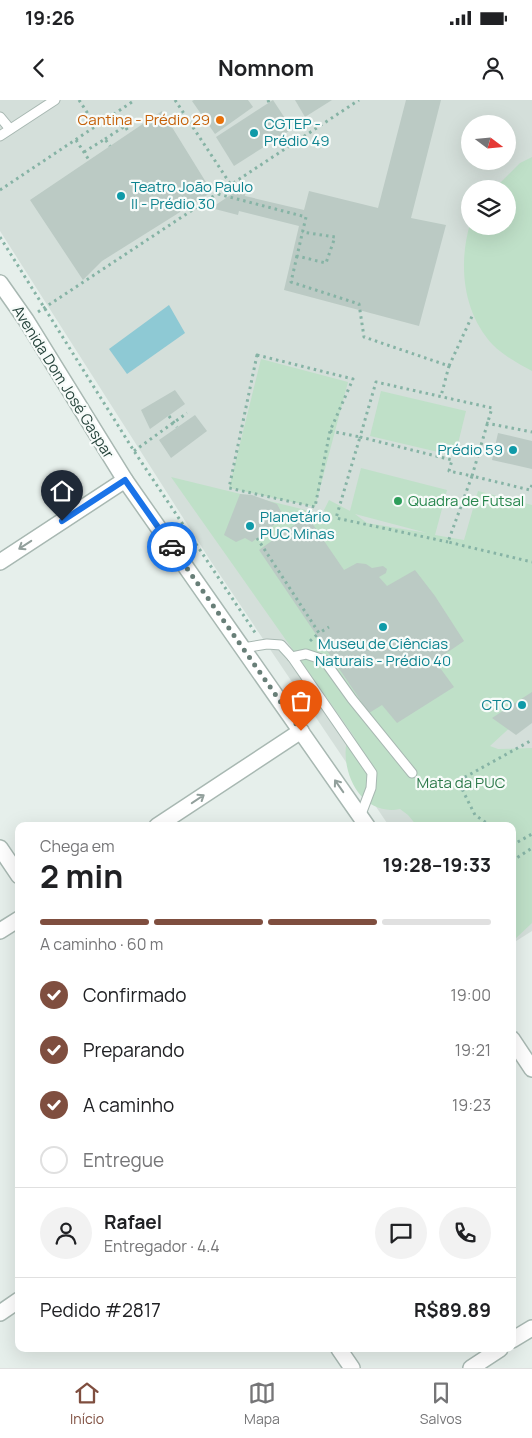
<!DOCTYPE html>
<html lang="pt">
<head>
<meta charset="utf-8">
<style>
	:root { --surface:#fff; --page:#f2f2f2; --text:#202124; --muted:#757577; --line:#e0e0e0; --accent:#7f4e3f }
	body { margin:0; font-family:Manrope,sans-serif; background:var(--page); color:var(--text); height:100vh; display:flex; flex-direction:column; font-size:19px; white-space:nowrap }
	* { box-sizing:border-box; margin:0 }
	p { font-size:16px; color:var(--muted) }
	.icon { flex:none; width:28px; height:28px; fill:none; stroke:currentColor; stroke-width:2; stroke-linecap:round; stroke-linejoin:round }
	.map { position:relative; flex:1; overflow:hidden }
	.side { position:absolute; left:15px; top:722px; width:501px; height:530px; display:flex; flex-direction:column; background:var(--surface); border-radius:10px; box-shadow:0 5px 20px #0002 }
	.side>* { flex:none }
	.needle { width:32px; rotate:106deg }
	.tools { position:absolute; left:461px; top:15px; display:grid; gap:10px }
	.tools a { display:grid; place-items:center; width:55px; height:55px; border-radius:50%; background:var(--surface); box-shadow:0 5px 20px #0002; font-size:25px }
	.pin { position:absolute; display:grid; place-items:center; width:42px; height:42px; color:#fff; margin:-51px -21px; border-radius:50% 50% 50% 0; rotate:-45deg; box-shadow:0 0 5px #0007 }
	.pin .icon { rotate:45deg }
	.courier { position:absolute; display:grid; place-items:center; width:50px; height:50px; margin:-25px; border:4px solid #1a73e8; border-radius:50%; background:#fff; color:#222; box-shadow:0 1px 6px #0007 }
	.head em { font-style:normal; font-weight:700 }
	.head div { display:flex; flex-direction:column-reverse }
	.head { display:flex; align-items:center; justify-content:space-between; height:85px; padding:0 25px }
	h1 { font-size:32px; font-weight:700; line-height:38px }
	.bar { display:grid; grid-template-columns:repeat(4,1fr); gap:8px 5px; align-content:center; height:60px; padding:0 25px }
	.bar i { height:6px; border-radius:4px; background:var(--line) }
	.bar .on { background:var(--accent) }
	.bar p { grid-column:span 4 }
	.line { display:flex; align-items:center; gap:12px; padding:0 25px; border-top:1px solid var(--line) }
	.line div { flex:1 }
	.round { display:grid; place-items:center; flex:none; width:52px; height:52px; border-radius:26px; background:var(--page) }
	ol { padding:0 25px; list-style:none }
	li { display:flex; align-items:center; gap:15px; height:55px }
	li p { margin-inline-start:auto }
	li .icon { padding:5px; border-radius:50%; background:var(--accent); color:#fff; stroke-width:4 }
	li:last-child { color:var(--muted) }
	li i { width:28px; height:28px; border:2px solid var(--line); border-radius:50% }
	.status { display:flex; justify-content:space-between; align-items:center; height:35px; padding:0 25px; background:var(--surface); direction:ltr }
	.status svg { height:14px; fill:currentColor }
	header { display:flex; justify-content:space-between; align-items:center; height:65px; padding:0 25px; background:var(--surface); font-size:22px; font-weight:700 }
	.menu { display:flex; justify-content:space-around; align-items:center; height:70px; border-top:1px solid var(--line); background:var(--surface); font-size:14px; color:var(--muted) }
	.menu a { display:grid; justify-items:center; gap:2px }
	.menu .on { color:var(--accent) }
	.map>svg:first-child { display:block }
</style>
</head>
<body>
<div class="status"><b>19:26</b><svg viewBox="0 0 49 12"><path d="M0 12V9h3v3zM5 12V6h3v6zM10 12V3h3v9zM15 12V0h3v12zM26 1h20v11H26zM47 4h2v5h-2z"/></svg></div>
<header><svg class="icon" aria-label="back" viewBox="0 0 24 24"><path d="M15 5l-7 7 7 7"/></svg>Nomnom<svg class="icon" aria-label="person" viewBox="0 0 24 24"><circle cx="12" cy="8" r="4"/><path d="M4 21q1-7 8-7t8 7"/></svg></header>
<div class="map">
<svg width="532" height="1268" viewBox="0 0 532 1268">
	<rect width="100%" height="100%" fill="#e6efeb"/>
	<!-- built -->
	<path fill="#d4dfda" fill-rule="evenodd" d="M0 0H532V831L513 843 512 726H389L210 460 0 131ZM470 24H508V61H470ZM470 89H508V126H470Z"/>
	<!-- green -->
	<g fill="#bfe0c8" fill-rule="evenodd">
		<path d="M532 57V271C519 264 504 256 493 245 463 213 458 165 470 124V126H508V89H494L520 63Z"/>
		<polygon points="261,259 348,282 315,407 229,388"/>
		<polygon points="381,291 466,311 455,356 370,336"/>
		<path d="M361 368 447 390 435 435 464 440 478 391 532 405V607L490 646 498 649 532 648V823L513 841 512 726H417L408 715 400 709C360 717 338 669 348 636L355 638 171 377 326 415 324 410 329 400 350 411ZM355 414 427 433 367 423Z"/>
	</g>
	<!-- water -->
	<polygon fill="#8ec9d4" points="169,205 185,233 127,274 109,249"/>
	<!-- building -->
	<g fill="#bbcac4">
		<polygon points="194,0 248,0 253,7 215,34 192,1"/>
		<polygon points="273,0 292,29 234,66 216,37"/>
		<polygon points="295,0 332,0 305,17"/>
		<polygon points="406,0 441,0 411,118 446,125 419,226 284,190 299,126 239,111 238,115 211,108 247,84 245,96 304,110 309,91 378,108"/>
		<polygon points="162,11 212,92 102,161 83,180 30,100"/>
		<polygon points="175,290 185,304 150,329 141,310"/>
		<polygon points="195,315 207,331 171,358 159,340"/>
		<polygon points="498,333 532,341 532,369 492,360"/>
		<polygon points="240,394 252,395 277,404 284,417 252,442 245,438 236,442 224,435"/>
		<polygon points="307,416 344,470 357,463 366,464 372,468 383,466 387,469 386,473 379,477 387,486 415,470 435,496 464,541 435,561 454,587 397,623 382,605 369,613 259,450"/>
		<polygon points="532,592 532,623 516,635 492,618"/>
	</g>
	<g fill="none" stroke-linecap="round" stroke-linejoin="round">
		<!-- service casing -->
		<g stroke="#a8b8b2" stroke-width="11">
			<g id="service">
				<polyline points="0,17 10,29"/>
				<polyline points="0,36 55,0"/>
				<polyline points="243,548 267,544 281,545 292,557 372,673 371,688 360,717"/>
				<polyline points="292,557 306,554 324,560 352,599 412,673"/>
			</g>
		</g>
		<!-- minor casing -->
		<g stroke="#a8b8b2" stroke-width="18">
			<g id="minor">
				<polyline points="0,462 125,380"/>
				<polyline points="157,726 301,631"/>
				<polyline points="0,831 19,819"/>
				<polyline points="0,1213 19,1200"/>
				<polyline points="512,1240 532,1228"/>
				<polyline points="471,1268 500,1249"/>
			</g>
		</g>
		<!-- tertiary casing -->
		<g stroke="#a8b8b2" stroke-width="18">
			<g id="tertiary">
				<polyline points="0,183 26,220 125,380 367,726"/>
				<polyline points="0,748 19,776"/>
				<polyline points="512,939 532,969"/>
				<polyline points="339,1249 352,1268"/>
			</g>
		</g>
		<!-- path -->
		<g stroke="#86b3a5" stroke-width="3" stroke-dasharray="2.5 4" stroke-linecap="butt">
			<polyline points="79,0 96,26"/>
			<polyline points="175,0 231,85"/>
			<polyline points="268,0 269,3"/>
			<polyline points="105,39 125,26 129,33"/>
			<polyline points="76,40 89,60"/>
			<polyline points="84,52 105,39 110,46"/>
			<polyline points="0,90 135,0"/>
			<polyline points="218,94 306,117 297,156 326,163 335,137 302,132"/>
			<polyline points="0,137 134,351 256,534"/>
			<polyline points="297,156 291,182 359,204 364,237 449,266 441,296"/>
			<polyline points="38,212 359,0"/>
			<polygon points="257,255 353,279 330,331 315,407 229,388"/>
			<polyline points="449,266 473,214"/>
			<polyline points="169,316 177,327"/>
			<polyline points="486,323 532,332"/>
			<polyline points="330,331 360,337 336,418 448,442"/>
			<polyline points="134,351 187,313"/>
			<polyline points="532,385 530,390 472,376 492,308 376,282 360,337 452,360 449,371 472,376 448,442 532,462"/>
			<polyline points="257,438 319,533 329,527"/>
			<polyline points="310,541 319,533"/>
			<polyline points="491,726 475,715 458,681 532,640"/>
			<polyline points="512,741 516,743 532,734"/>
			<polyline points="512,761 532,748"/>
		</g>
		<!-- service -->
		<use href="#service" stroke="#fff" stroke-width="9"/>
		<!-- minor -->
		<use href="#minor" stroke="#fff" stroke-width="15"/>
		<!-- tertiary -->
		<use href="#tertiary" stroke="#fff" stroke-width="15"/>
	</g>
	<!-- one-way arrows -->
	<defs><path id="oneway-shaft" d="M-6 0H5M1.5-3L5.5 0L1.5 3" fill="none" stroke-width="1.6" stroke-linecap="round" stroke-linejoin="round" transform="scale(1.25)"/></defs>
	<g stroke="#92a09c">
		<use href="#oneway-shaft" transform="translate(25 445) rotate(147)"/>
		<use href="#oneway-shaft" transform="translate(339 686) rotate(-125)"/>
		<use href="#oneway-shaft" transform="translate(198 699) rotate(-34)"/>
	</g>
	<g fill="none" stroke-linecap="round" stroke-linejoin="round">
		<!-- done -->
		<polyline stroke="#687f78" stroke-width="5" stroke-dasharray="0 9" points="172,447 301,631"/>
		<!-- route -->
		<polyline stroke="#1a73e8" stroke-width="6" points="62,421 125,380 172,447"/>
	</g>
	<!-- markers -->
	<circle fill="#e8710a" stroke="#f7fbf9" stroke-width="2" cx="220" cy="20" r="5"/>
	<g fill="#0f9aa8" stroke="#f7fbf9" stroke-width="2">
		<circle cx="254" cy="33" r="5"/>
		<circle cx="121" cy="96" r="5"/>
		<circle cx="513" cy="350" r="5"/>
		<circle cx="250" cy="426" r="5"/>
		<circle cx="383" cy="527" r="5"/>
		<circle cx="522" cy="605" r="5"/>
	</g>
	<circle fill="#2e9e5b" stroke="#f7fbf9" stroke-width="2" cx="398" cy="401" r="5"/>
	<g text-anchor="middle" stroke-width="4.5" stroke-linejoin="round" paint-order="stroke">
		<!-- food labels -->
		<g font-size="15" fill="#c56008" stroke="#f7fbf9" text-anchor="end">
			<text x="210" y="25">Cantina - Prédio 29</text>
		</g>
		<!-- culture labels -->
		<g font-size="15" fill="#0d838f" stroke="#f7fbf9" text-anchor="start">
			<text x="264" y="29">CGTEP -<tspan x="264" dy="17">Prédio 49</tspan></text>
			<text x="131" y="92">Teatro João Paulo<tspan x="131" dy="17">II - Prédio 30</tspan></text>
			<text x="503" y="355" text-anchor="end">Prédio 59</text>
			<text x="260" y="422">Planetário<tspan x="260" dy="17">PUC Minas</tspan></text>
			<text x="383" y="549" text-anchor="middle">Museu de Ciências<tspan x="383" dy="17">Naturais - Prédio 40</tspan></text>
			<text x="512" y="610" text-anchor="end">CTO</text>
		</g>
		<!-- street labels -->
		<g font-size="15" fill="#24423a" stroke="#f7fbf9">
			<text transform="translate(63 282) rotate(58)" y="5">Avenida Dom José Gaspar</text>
		</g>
		<!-- leisure labels -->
		<g font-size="15" fill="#27864d" stroke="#f7fbf9" text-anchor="start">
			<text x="408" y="406">Quadra de Futsal</text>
		</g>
		<!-- park labels -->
		<g font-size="15" fill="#2d7a4b" stroke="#f7fbf9">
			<text x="461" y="688">Mata da PUC</text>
		</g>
	</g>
</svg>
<div class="tools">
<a><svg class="needle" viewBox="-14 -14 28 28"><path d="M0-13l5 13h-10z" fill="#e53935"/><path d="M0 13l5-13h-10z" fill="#757577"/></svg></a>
<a><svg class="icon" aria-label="layers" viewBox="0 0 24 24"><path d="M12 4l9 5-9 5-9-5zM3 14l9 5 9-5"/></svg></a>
</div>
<div class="pin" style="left:301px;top:631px;background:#ea580c"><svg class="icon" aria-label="bag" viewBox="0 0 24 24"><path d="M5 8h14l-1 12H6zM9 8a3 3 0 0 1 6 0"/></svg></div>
<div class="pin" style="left:62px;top:421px;background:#1f2937"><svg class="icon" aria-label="home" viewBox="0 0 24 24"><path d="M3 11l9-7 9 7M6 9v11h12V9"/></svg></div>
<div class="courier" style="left:172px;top:447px"><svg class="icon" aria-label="car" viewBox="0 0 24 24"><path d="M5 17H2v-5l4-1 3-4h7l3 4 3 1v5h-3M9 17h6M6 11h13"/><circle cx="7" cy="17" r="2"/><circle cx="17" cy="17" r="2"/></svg></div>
<section class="side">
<div class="head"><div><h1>2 min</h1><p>Chega em</p></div><em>19:28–19:33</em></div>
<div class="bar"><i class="on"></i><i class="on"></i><i class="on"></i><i></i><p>A caminho · 60 m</p></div>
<ol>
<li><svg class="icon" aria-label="check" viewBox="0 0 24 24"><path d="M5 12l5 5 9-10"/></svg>Confirmado<p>19:00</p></li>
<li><svg class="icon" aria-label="check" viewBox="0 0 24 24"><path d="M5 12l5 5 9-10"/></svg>Preparando<p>19:21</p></li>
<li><svg class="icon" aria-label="check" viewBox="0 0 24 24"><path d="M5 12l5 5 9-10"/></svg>A caminho<p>19:23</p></li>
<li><i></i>Entregue</li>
</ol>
<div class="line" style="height:90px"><a class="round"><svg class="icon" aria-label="person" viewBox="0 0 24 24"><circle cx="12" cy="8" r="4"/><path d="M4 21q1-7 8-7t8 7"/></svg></a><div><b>Rafael</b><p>Entregador · 4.4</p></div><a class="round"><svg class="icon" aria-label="chat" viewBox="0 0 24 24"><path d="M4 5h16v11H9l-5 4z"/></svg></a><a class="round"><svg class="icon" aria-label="phone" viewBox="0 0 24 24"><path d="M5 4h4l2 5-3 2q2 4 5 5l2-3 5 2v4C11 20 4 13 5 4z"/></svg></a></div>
<div class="line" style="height:65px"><div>Pedido #2817</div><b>R$89.89</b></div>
</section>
</div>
<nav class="menu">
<a class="on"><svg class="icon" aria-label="home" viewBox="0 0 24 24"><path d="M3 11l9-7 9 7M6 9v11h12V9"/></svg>Início</a>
<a><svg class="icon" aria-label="map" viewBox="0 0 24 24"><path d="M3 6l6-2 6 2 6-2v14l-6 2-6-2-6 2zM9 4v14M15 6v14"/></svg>Mapa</a>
<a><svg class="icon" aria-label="saved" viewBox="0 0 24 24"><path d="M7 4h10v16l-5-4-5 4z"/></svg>Salvos</a>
</nav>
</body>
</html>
